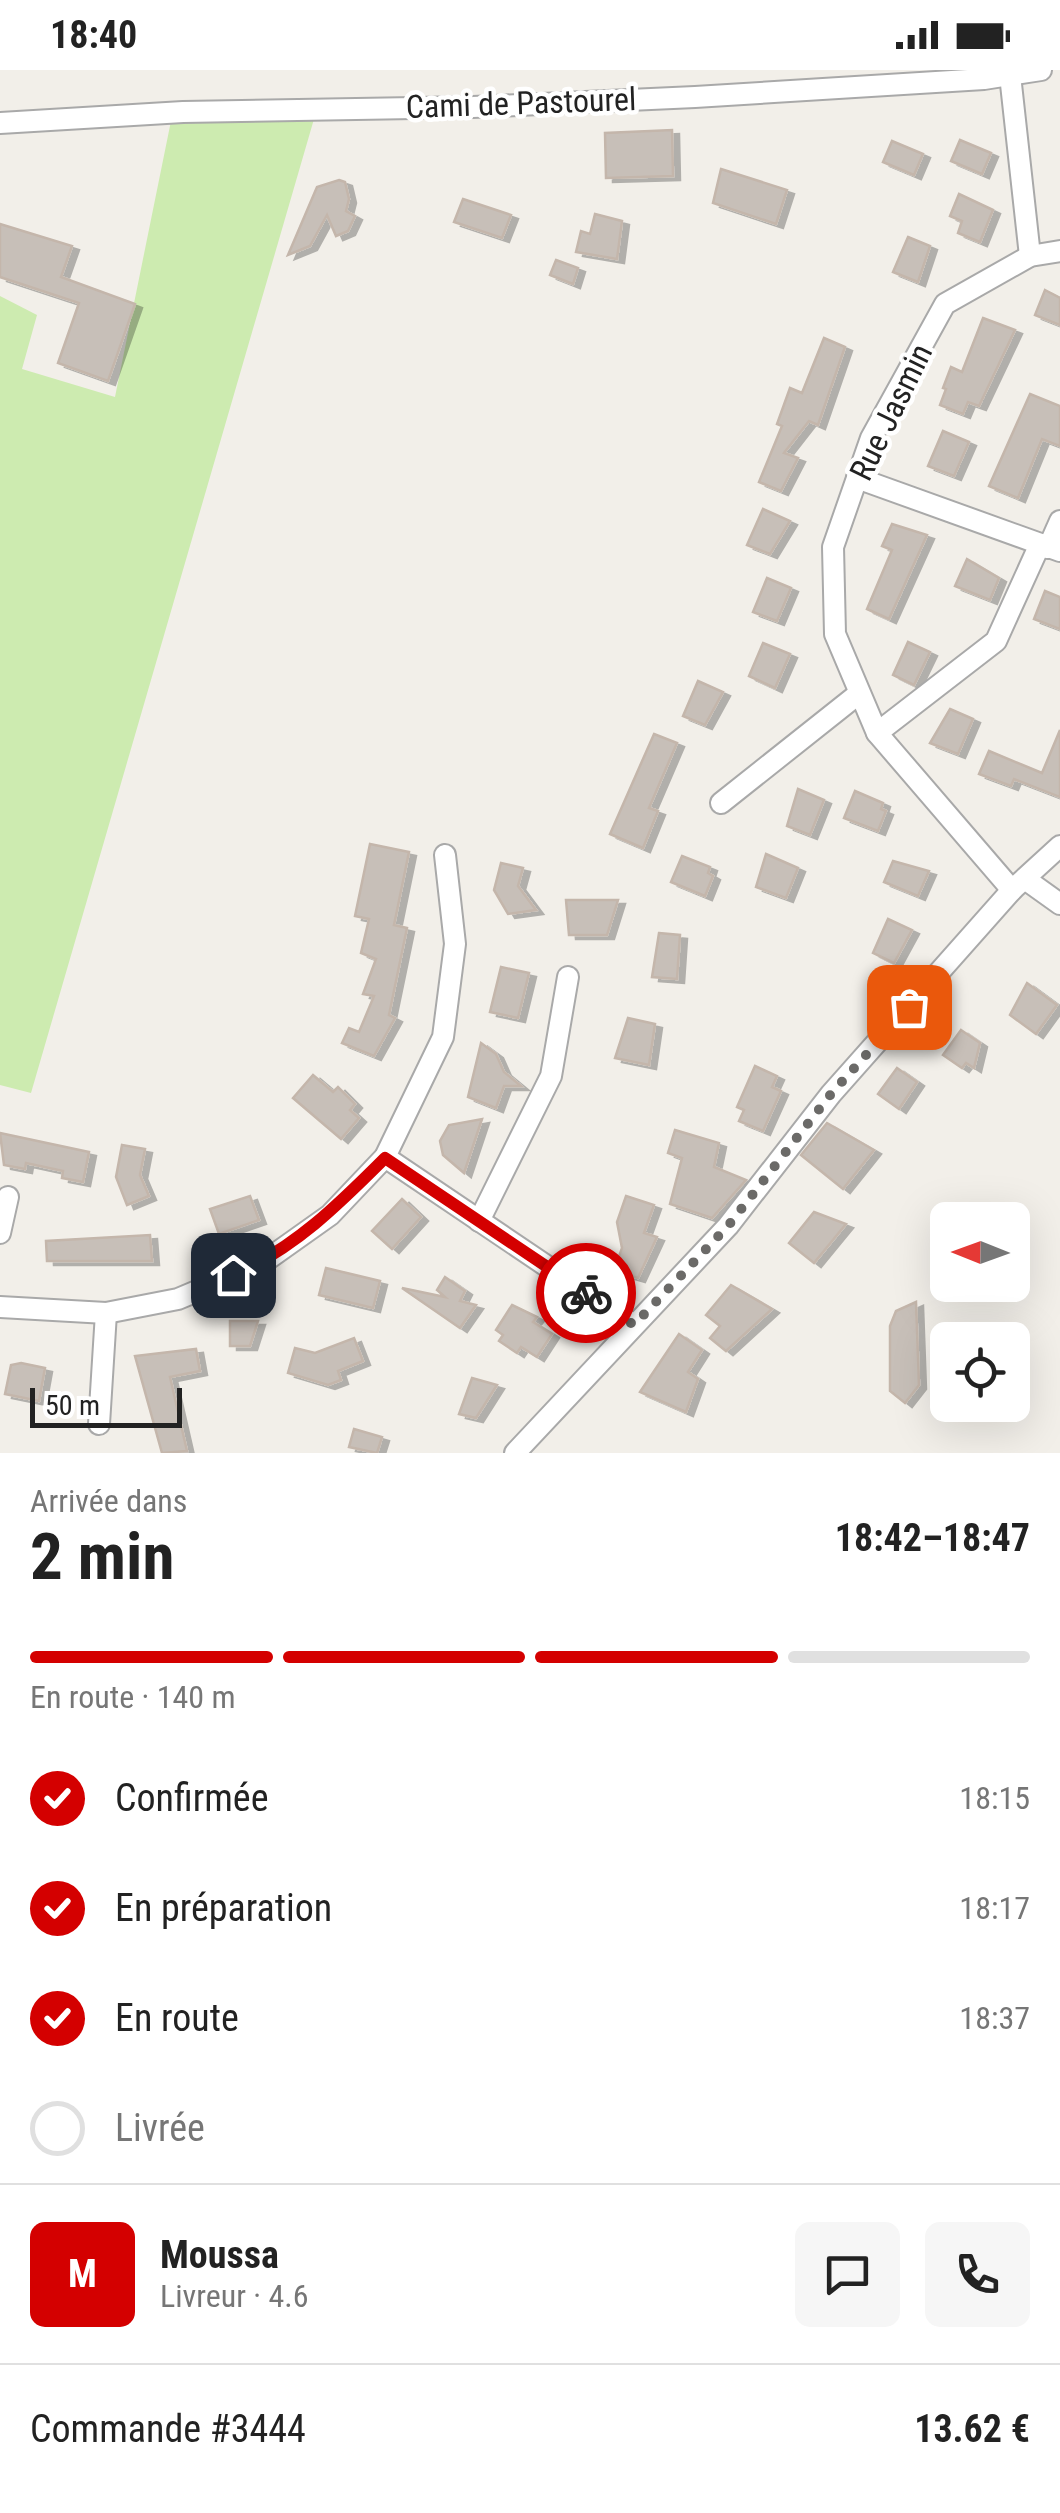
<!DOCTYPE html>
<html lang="fr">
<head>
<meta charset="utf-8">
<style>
	:root { --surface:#fff; --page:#f6f6f6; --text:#222; --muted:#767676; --line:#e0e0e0; --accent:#d40000 }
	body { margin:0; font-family:"Roboto Condensed",sans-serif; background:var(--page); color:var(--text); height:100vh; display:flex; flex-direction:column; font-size:38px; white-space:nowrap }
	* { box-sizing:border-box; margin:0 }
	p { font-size:32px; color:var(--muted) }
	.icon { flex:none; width:55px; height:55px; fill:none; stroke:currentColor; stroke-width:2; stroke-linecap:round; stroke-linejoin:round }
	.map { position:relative; height:1383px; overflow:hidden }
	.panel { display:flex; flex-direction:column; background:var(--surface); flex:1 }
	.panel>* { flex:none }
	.needle { width:65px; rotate:271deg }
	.tools { position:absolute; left:930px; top:1132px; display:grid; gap:20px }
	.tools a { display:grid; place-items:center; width:100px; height:100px; border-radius:15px; background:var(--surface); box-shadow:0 10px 40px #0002; font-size:50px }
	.scale { position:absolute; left:30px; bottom:25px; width:152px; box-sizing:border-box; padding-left:10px; border:5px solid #222; border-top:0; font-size:28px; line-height:35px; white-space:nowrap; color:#222; -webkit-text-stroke:8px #fff; paint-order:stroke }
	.pin { position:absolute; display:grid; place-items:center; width:85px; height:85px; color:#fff; margin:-42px; border-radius:20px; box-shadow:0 5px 15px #0006 }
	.courier { position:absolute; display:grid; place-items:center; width:100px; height:100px; margin:-50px; border:8px solid #d40000; border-radius:50%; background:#fff; color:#222; box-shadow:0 2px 12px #0007 }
	.headline em { font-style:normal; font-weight:700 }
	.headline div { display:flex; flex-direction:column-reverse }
	.headline { display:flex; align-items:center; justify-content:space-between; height:170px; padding:0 30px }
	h1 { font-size:65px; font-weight:700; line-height:75px }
	.bar { display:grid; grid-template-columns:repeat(4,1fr); gap:15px 10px; align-content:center; height:120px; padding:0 30px }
	.bar i { height:12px; border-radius:8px; background:var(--line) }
	.bar .selected { background:var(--accent) }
	.bar p { grid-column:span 4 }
	.line { display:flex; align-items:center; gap:25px; padding:0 30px; border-top:2px solid var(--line) }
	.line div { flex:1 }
	.round { display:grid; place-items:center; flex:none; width:105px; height:105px; border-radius:15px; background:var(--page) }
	ol { padding:0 30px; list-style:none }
	li { display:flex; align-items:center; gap:30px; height:110px }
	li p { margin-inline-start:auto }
	li .icon { padding:10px; border-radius:50%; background:var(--accent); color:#fff; stroke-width:4 }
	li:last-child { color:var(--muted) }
	li i { width:55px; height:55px; border:5px solid var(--line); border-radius:50% }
	.status { display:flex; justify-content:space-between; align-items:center; height:70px; padding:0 50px; background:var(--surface); direction:ltr }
	.status svg { height:28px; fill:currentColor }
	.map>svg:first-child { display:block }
</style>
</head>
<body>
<div class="status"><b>18:40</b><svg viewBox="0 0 49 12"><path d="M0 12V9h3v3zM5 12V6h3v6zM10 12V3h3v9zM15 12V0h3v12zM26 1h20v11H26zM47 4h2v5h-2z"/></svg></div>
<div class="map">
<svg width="1060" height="1383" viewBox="0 0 1060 1383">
	<defs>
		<filter id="shadow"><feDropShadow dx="7" dy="4" stdDeviation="0" flood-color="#0004"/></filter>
	</defs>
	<rect width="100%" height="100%" fill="#f2efe9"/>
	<!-- grass -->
	<polygon fill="#cdebb0" points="172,46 314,49 31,1023 0,1015 0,226 37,245 22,299 115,327"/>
	<!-- building -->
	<g fill="#c7bfb8" stroke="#c4b6ab" stroke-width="2.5" filter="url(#shadow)">
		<polygon points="672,60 673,106 606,108 605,63"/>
		<polygon points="960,70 991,83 982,104 951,91"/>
		<polygon points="892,71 923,84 914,105 883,92"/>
		<polygon points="721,99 787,120 776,154 713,133"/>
		<polygon points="339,110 345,112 349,129 346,141 355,146 348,161 336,166 327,145 310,176 288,185 317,117"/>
		<polygon points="959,124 993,140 980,172 958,163 962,151 950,146"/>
		<polygon points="463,129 511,145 502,168 454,152"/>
		<polygon points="595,144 622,151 617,189 576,182 581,161 590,164"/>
		<polygon points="0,154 72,176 61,207 135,234 108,311 58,293 79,233 0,207"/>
		<polygon points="908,167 930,176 918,212 893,202"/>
		<polygon points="556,190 578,198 573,214 550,205"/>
		<polygon points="1045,220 1060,228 1060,255 1035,245"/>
		<polygon points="983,248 1015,260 979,336 968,332 963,344 940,335 946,319 943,318 951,297 962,302"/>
		<polygon points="824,268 845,277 818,355 809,351 784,383 798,388 781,421 759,412 782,356 777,354 790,318 802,323"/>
		<polygon points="1030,324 1060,336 1060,376 1042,369 1018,428 989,416"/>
		<polygon points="943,361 969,372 954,406 928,396"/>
		<polygon points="763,439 790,451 770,484 747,475"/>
		<polygon points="892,454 927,465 889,549 867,539 892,480 882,476"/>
		<polygon points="967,489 999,508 990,530 955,516"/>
		<polygon points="767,508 791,518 777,551 753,542"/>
		<polygon points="1045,521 1060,527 1060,559 1034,549"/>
		<polygon points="908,572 930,582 914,615 893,605"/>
		<polygon points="763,573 790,584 775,618 749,606"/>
		<polygon points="698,611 723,622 705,655 683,646"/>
		<polygon points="950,639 973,649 958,684 930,673"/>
		<polygon points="1060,660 1060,727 1014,709 1011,716 979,704 989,681 1042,703"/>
		<polygon points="654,664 677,673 649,738 658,741 643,778 610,764"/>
		<polygon points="798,719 824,730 810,765 787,756"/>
		<polygon points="855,721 883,733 881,739 886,741 878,761 844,748"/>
		<polygon points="370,774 409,782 394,855 407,858 389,945 395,948 374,986 342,973 349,958 359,962 374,926 363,924 376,889 361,883 369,849 355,846"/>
		<polygon points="766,784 798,798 786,828 756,817"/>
		<polygon points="682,786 710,797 708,803 713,806 705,826 671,812"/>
		<polygon points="893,791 929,801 918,826 884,812"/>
		<polygon points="501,793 523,798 518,816 536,840 508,844 494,820"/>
		<polygon points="566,830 618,830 607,865 569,865"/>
		<polygon points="888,849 912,860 894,893 873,883"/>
		<polygon points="659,863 680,865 677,909 652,907"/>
		<polygon points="501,897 529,903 518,948 490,942"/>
		<polygon points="1027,913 1057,935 1036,964 1010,945"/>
		<polygon points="628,948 655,954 649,995 615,988"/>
		<polygon points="961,960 980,973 974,998 966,993 962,998 943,985"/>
		<polygon points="481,973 496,984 504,1002 521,1016 504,1016 496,1038 468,1027"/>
		<polygon points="755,996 777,1006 772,1017 781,1021 763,1061 739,1051 744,1040 737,1037"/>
		<polygon points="897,998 917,1012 899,1039 878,1024"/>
		<polygon points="313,1005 333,1022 338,1017 355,1034 350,1040 359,1048 341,1069 293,1028"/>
		<polygon points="482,1049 464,1103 443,1085 440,1071 449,1055"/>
		<polygon points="827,1053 874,1080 843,1119 801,1085"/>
		<polygon points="675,1060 719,1073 714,1097 746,1110 712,1148 670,1134 682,1088 668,1083"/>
		<polygon points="0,1063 89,1082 83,1112 62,1108 63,1101 26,1093 25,1099 4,1095"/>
		<polygon points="122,1075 145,1079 140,1105 149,1126 127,1135 116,1107"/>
		<polygon points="250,1126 259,1150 219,1164 210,1139"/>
		<polygon points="626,1126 654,1135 644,1163 657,1167 638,1208 614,1201 622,1178 617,1152"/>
		<polygon points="402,1129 421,1147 392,1179 372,1161"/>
		<polygon points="814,1142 846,1154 814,1193 789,1173"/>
		<polygon points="150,1165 152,1191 47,1191 46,1171"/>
		<polygon points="326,1198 380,1211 373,1238 319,1225"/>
		<polygon points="445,1207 465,1221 460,1231 476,1235 460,1258 402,1218 445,1227 437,1220"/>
		<polygon points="731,1215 772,1239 726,1281 710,1268 720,1256 706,1245"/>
		<polygon points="916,1232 919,1315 905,1333 890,1321 890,1256 896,1241"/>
		<polygon points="512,1235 537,1247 533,1252 552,1264 537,1287 521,1277 517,1283 499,1271 503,1265 496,1260"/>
		<polygon points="230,1251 258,1251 250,1276 230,1276"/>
		<polygon points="679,1264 702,1280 688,1302 698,1309 686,1342 640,1322"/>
		<polygon points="354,1268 363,1291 338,1301 341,1310 328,1315 288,1303 295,1278 315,1283"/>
		<polygon points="196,1279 200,1301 170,1307 187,1381 162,1383 135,1286"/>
		<polygon points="21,1293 45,1298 39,1331 5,1324 11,1295"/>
		<polygon points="472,1308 497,1315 476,1348 459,1344"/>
		<polygon points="354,1359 382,1367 377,1383 349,1377"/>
	</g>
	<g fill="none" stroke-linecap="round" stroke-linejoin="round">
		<!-- street casing -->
		<g stroke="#a9a9a9" stroke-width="24">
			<g id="street">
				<polyline points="1010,5 1030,186"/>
				<polyline points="0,53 183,42 473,37 695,27 984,9 1041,0"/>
				<polyline points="857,408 1060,481"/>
				<polyline points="1048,478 1060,451"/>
				<polyline points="877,663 996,571 1040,474"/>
				<polyline points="721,733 857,625"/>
				<polyline points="1025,809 1060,834"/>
				<polyline points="1012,820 877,663 835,564 833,477 871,368 945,234 1030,186 1060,181"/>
				<polyline points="385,1087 634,1255"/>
				<polyline points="479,1151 551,1006 568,907"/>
				<polyline points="0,1163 8,1127"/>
				<polyline points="0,1237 106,1243 178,1229 261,1194 330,1145 385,1087 443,967 455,874 445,785"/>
				<polyline points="99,1354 106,1243"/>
				<polyline points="515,1383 728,1156 831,1024 1012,820 1060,776"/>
			</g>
		</g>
		<!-- street -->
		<use href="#street" stroke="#fff" stroke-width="20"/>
	</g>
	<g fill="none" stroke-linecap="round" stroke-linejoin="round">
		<!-- done -->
		<polyline stroke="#6b6a68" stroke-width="10" stroke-dasharray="0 18" points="586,1223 634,1255 728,1156 831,1024 909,937"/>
		<!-- route -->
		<path stroke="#d40000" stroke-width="12" d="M233 1205C294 1179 339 1134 385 1088L586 1223"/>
	</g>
	<g text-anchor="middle" stroke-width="9" stroke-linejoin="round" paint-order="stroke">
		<!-- street labels -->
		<g font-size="32" fill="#222" stroke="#fff">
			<text transform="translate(521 33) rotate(-2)" y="11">Cami de Pastourel</text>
			<text transform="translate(891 342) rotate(-64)" y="11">Rue Jasmin</text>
		</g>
	</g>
</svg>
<div class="tools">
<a><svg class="needle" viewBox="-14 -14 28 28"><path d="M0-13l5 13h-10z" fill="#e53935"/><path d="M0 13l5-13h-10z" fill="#767676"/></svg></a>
<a><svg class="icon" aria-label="locate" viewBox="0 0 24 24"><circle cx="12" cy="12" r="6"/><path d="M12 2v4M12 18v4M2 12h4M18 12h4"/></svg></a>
</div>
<div class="scale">50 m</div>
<div class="pin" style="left:909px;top:937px;background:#ea580c"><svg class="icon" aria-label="bag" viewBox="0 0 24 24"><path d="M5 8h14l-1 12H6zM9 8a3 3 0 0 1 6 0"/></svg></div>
<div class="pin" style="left:233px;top:1205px;background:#1f2937"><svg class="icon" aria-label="home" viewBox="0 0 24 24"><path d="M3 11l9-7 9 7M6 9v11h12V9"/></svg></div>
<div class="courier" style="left:586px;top:1223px"><svg class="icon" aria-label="bike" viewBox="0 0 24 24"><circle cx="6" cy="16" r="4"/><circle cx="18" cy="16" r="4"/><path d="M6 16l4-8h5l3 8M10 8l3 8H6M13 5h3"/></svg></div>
</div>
<section class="panel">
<div class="headline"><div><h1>2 min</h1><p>Arrivée dans</p></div><em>18:42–18:47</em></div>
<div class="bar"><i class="selected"></i><i class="selected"></i><i class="selected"></i><i></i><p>En route · 140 m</p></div>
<ol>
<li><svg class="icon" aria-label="check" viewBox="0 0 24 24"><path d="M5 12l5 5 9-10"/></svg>Confirmée<p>18:15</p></li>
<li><svg class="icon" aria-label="check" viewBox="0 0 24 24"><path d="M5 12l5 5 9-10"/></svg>En préparation<p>18:17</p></li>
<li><svg class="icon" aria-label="check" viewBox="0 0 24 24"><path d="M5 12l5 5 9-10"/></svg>En route<p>18:37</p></li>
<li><i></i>Livrée</li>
</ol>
<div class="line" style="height:180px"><b class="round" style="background:var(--accent);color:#fff">M</b><div><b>Moussa</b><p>Livreur · 4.6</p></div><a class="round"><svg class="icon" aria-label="chat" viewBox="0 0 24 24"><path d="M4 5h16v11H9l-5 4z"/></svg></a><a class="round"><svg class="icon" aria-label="phone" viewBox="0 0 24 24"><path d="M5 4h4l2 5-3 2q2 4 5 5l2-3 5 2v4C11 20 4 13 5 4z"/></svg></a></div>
<div class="line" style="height:130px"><div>Commande #3444</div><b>13.62 €</b></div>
</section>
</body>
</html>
